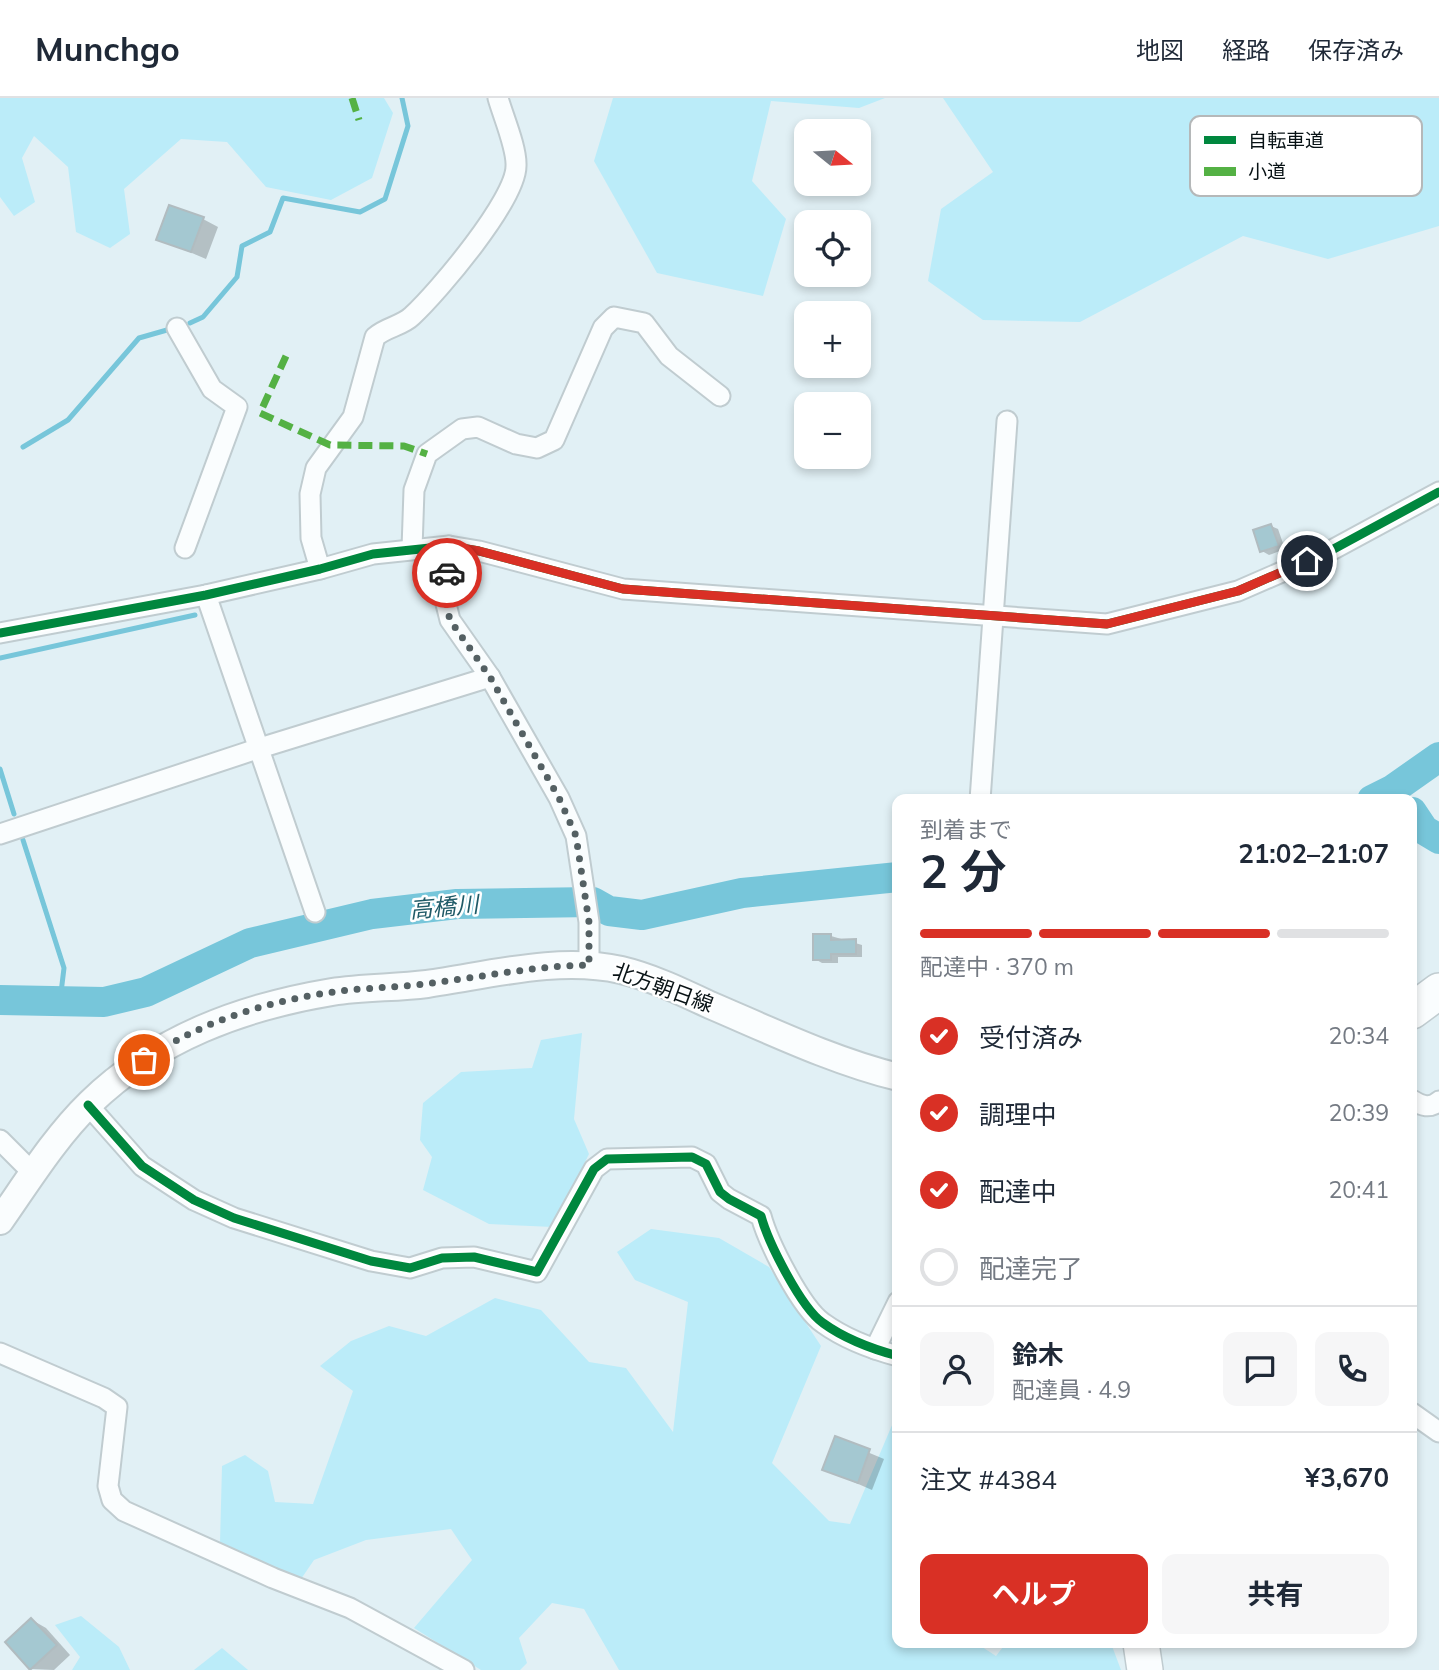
<!DOCTYPE html>
<html lang="ja">
<head>
<meta charset="utf-8">
<style>
	:root { --surface:#fff; --page:#f6f6f7; --text:#1f2937; --muted:#747a83; --line:#e0e1e3; --accent:#d93025 }
	body { margin:0; font-family:Mulish,"Noto Sans JP",sans-serif; background:var(--page); color:var(--text); height:100vh; display:flex; flex-direction:column; font-size:26px; white-space:nowrap }
	* { box-sizing:border-box; margin:0 }
	p { font-size:23px; color:var(--muted) }
	.icon { flex:none; width:38px; height:38px; fill:none; stroke:currentColor; stroke-width:2; stroke-linecap:round; stroke-linejoin:round }
	.map { position:relative; flex:1; overflow:hidden }
	.details { position:absolute; left:892px; top:696px; width:525px; height:854px; display:flex; flex-direction:column; background:var(--surface); border-radius:14px; box-shadow:0 4px 10px #0003 }
	.details>* { flex:none }
	.needle { width:46px; rotate:108deg }
	.tools { position:absolute; left:794px; top:21px; display:grid; gap:14px }
	.tools a { display:grid; place-items:center; width:77px; height:77px; border-radius:14px; background:var(--surface); box-shadow:0 4px 10px #0003; font-size:35px }
	.pin { position:absolute; display:grid; place-items:center; width:60px; height:60px; color:#fff; margin:-30px; border:4px solid #fff; border-radius:50%; box-shadow:0 2px 7px #0007 }
	.courier { position:absolute; display:grid; place-items:center; width:70px; height:70px; margin:-35px; border:5px solid #d93025; border-radius:50%; background:#fff; color:#222; box-shadow:0 2px 9px #0007 }
	.headline em { font-style:normal; font-weight:700 }
	.headline div { display:flex; flex-direction:column-reverse }
	.headline { display:flex; align-items:center; justify-content:space-between; height:119px; padding:0 28px }
	h1 { font-size:46px; font-weight:700; line-height:52px }
	.bar { display:grid; grid-template-columns:repeat(4,1fr); gap:10px 7px; align-content:center; height:84px; padding:0 28px }
	.bar i { height:9px; border-radius:5px; background:var(--line) }
	.bar .selected { background:var(--accent) }
	.bar p { grid-column:span 4 }
	.line { display:flex; align-items:center; gap:18px; padding:0 28px; border-top:2px solid var(--line) }
	.line div { flex:1 }
	.round { display:grid; place-items:center; flex:none; width:74px; height:74px; border-radius:14px; background:var(--page) }
	ol { padding:0 28px; list-style:none }
	li { display:flex; align-items:center; gap:21px; height:77px }
	li p { margin-inline-start:auto }
	li .icon { padding:7px; border-radius:50%; background:var(--accent); color:#fff; stroke-width:4 }
	li:last-child { color:var(--muted) }
	li i { width:38px; height:38px; border:4px solid var(--line); border-radius:50% }
	.button { display:flex; gap:14px; margin-top:auto; padding:14px 28px }
	.button a { flex:1; height:80px; border-radius:14px; background:var(--accent); color:#fff; font-size:28px; font-weight:700; line-height:80px; text-align:center }
	.button a+a { background:var(--page); color:var(--text) }
	header { display:flex; align-items:center; gap:42px; box-sizing:border-box; height:98px; padding:0 35px; background:var(--surface); border-bottom:2px solid var(--line) }
	header strong { font-size:33px }
	nav { display:flex; gap:38px; margin-inline-start:auto; font-size:24px }
	.map>svg:first-child { display:block }
</style>
</head>
<body>
<header>
<strong>Munchgo</strong>
<nav><a>地図</a><a>経路</a><a>保存済み</a></nav>
</header>
<div class="map">
<svg width="1439" height="1572" viewBox="0 0 1439 1572">
	<rect width="100%" height="100%" fill="#e1f0f5"/>
	<!-- green -->
	<g fill="#bbecf9">
		<polygon points="0,0 384,0 393,15 372,80 331,102 266,89 227,44 181,41 124,91 130,136 110,150 76,134 68,69 34,38 22,60 35,104 14,118 0,99"/>
		<polygon points="613,0 885,0 859,10 771,3 752,83 786,121 763,198 657,175 594,63"/>
		<polygon points="943,0 1439,0 1439,128 1328,161 1243,138 1080,224 983,222 928,183 941,111 993,74"/>
		<polygon points="582,935 574,1021 589,1056 553,1129 489,1126 423,1092 432,1059 420,1042 423,1005 461,974 532,970 541,942"/>
		<polygon points="651,1131 719,1140 769,1169 821,1248 772,1365 829,1423 850,1426 898,1313 898,1545 976,1545 996,1558 1006,1545 1107,1545 1112,1548 1121,1572 619,1572 584,1511 552,1505 519,1540 527,1565 520,1572 481,1572 414,1530 472,1462 451,1431 366,1442 314,1462 301,1481 220,1445 222,1368 245,1357 268,1373 275,1404 313,1406 353,1293 320,1268 351,1243 389,1228 426,1238 495,1200 541,1212 589,1264 626,1270 673,1334 688,1204 635,1182 617,1154"/>
		<polygon points="81,1518 119,1549 130,1572 72,1572 80,1559 55,1527"/>
		<polygon points="222,1550 248,1572 194,1572"/>
	</g>
	<!-- shadow -->
	<g fill="#0003">
		<polygon points="203,121 218,129 206,161 159,141"/>
		<polygon points="1271,428 1278,431 1285,451 1269,457 1262,453"/>
		<polygon points="831,838 862,847 862,859 838,859 838,865 822,865 815,861"/>
		<polygon points="836,1341 884,1361 872,1392 824,1371"/>
		<polygon points="32,1522 46,1530 70,1557 54,1572 31,1571 7,1544"/>
	</g>
	<g fill="none" stroke-linecap="round" stroke-linejoin="round">
		<!-- stream -->
		<g stroke="#77c6da" stroke-width="5">
			<polyline points="190,225 203,219 237,179 242,148 270,134 283,100 360,114 385,101 408,28 402,0"/>
			<polyline points="23,349 68,322 139,240 167,232"/>
			<polyline points="0,560 195,517"/>
			<polyline points="0,671 14,716"/>
			<polyline points="23,742 64,870 60,903"/>
		</g>
		<!-- river -->
		<g stroke="#77c6da" stroke-width="30">
			<polyline points="1372,702 1392,692 1439,659"/>
			<polyline points="1412,714 1424,732 1439,741"/>
			<polyline points="0,902 104,904 146,894 250,845 372,816 457,806 593,804 609,813 642,817 742,795 898,779"/>
		</g>
	</g>
	<!-- building -->
	<g fill="#a4c8d1" stroke="#b1bcc0" stroke-width="2">
		<polygon points="169,107 204,119 191,154 156,142"/>
		<polygon points="1271,426 1279,448 1260,454 1253,432"/>
		<polygon points="813,836 831,836 831,842 856,841 856,856 831,856 831,862 813,862"/>
		<polygon points="835,1338 870,1351 858,1385 822,1372"/>
		<polygon points="31,1520 57,1547 30,1572 5,1544"/>
	</g>
	<g fill="none" stroke-linecap="round" stroke-linejoin="round">
		<!-- street casing -->
		<g stroke="#c0ccd0" stroke-width="23">
			<g id="street">
				<polyline points="177,230 212,291 237,309 185,450"/>
				<polyline points="449,448 446,506 450,522 490,579 559,700 576,738 589,824 589,867"/>
				<polyline points="412,451 414,392 427,356 462,331 478,329 516,346 537,350 554,342 603,230 614,219 644,225 669,258 720,298"/>
				<path d="M320 471 311 440 310 396 316 370 353 319 375 239C386 229 402 228 412 218 438 194 516 102 516 68 517 50 503 18 498 0"/>
				<polyline points="206,497 315,814"/>
				<polyline points="0,535 206,497 320,471 373,456 449,448 479,453 623,491 1107,526 1238,493 1330,453 1439,394"/>
				<polyline points="980,702 1007,323"/>
				<polyline points="0,736 260,650 490,579"/>
				<path d="M1412 1002C1422 1008 1430 1011 1439 1003"/>
				<path d="M88 1007 142 1068 194 1102 234 1120 371 1163 410 1170 442 1160 474 1159 537 1174 594 1071 607 1061 692 1059 706 1066 720 1094 729 1101 761 1118C768 1144 801 1210 823 1225 845 1241 872 1251 898 1258"/>
				<polyline points="0,1042 33,1075"/>
				<polyline points="875,1251 898,1204"/>
				<polyline points="0,1255 104,1300 117,1309 108,1388 112,1402 124,1413 273,1480 350,1510 464,1572"/>
				<polyline points="1412,1315 1439,1334"/>
			</g>
		</g>
		<!-- secondary casing -->
		<g stroke="#c0ccd0" stroke-width="30">
			<path id="secondary" d="M0 1123C28 1083 55 1039 90 1005 157 940 242 909 332 894 363 889 395 890 427 886 490 877 558 858 621 872 651 879 682 894 710 907 771 933 833 963 898 979"/>
		</g>
		<!-- highway casing -->
		<g stroke="#c0ccd0" stroke-width="38">
			<g id="highway">
				<polyline points="1412,913 1439,893"/>
				<polyline points="1141,1545 1145,1572"/>
			</g>
		</g>
		<!-- street -->
		<use href="#street" stroke="#fafdfe" stroke-width="19"/>
		<!-- secondary -->
		<use href="#secondary" stroke="#fafdfe" stroke-width="26"/>
		<!-- highway -->
		<use href="#highway" stroke="#fafdfe" stroke-width="35"/>
		<!-- quiet -->
		<g stroke="#54b144" stroke-width="7" stroke-dasharray="14 7" stroke-linecap="butt">
			<polyline points="352,0 359,22"/>
			<polyline points="286,258 260,315 330,347 404,348 427,356"/>
		</g>
		<!-- cycleway casing -->
		<g stroke="#fff" stroke-width="13">
			<g id="cycleway">
				<polyline points="0,535 206,497 320,471 373,456 449,448 479,453 623,491 1107,526 1238,493 1330,453 1439,394"/>
				<path d="M88 1007 142 1068 194 1102 234 1120 371 1163 410 1170 442 1160 474 1159 537 1174 594 1071 607 1061 692 1059 706 1066 720 1094 729 1101 761 1118C768 1144 801 1210 823 1225 845 1241 872 1251 898 1258"/>
			</g>
		</g>
		<!-- cycleway -->
		<use href="#cycleway" stroke="#00873e" stroke-width="9"/>
	</g>
	<g fill="none" stroke-linecap="round" stroke-linejoin="round">
		<!-- done -->
		<path stroke="#546063" stroke-width="7" stroke-dasharray="0 12.6" d="M144 962C200 924 267 903 334 894 360 890 387 890 414 887 473 881 530 868 589 867V824L576 738 559 700 490 579 450 522 446 506 447 475"/>
		<!-- route -->
		<polyline stroke="#d93025" stroke-width="9" points="447,475 449,448 479,453 623,491 1107,526 1238,493 1307,463"/>
	</g>
	<g text-anchor="middle" stroke-width="5" stroke-linejoin="round" paint-order="stroke">
		<!-- street labels -->
		<g font-size="21" fill="#081215" stroke="#fff">
			<text transform="translate(663 890) rotate(20)" y="7">北方朝日線</text>
		</g>
		<!-- water labels -->
		<g font-size="23" font-style="italic" fill="#1f5a67" stroke="#fff">
			<text transform="translate(444 809) rotate(-5)" y="8">高橋川</text>
		</g>
	</g>
	<!-- legend -->
	<rect x="1190" y="18" width="232" height="80" rx="10" fill="#fff" stroke="#b5b8b9" stroke-width="2"/>
	<rect x="1204" y="38" width="32" height="8" fill="#00873e"/>
	<rect x="1204" y="69" width="32" height="9" fill="#54b144"/>
	<g font-size="19" fill="#081215">
		<text x="1248" y="49">自転車道</text>
		<text x="1248" y="80">小道</text>
	</g>
</svg>
<div class="tools">
<a><svg class="needle" viewBox="-14 -14 28 28"><path d="M0-13l5 13h-10z" fill="#e53935"/><path d="M0 13l5-13h-10z" fill="#747a83"/></svg></a>
<a><svg class="icon" aria-label="locate" viewBox="0 0 24 24"><circle cx="12" cy="12" r="6"/><path d="M12 2v4M12 18v4M2 12h4M18 12h4"/></svg></a>
<a>+</a>
<a>−</a>
</div>
<div class="pin" style="left:144px;top:962px;background:#ea580c"><svg class="icon" aria-label="bag" viewBox="0 0 24 24"><path d="M5 8h14l-1 12H6zM9 8a3 3 0 0 1 6 0"/></svg></div>
<div class="pin" style="left:1307px;top:463px;background:#1f2937"><svg class="icon" aria-label="home" viewBox="0 0 24 24"><path d="M3 11l9-7 9 7M6 9v11h12V9"/></svg></div>
<div class="courier" style="left:447px;top:475px"><svg class="icon" aria-label="car" viewBox="0 0 24 24"><path d="M5 17H2v-5l4-1 3-4h7l3 4 3 1v5h-3M9 17h6M6 11h13"/><circle cx="7" cy="17" r="2"/><circle cx="17" cy="17" r="2"/></svg></div>
<section class="details">
<div class="headline"><div><h1>2 分</h1><p>到着まで</p></div><em>21:02–21:07</em></div>
<div class="bar"><i class="selected"></i><i class="selected"></i><i class="selected"></i><i></i><p>配達中 · 370 m</p></div>
<ol>
<li><svg class="icon" aria-label="check" viewBox="0 0 24 24"><path d="M5 12l5 5 9-10"/></svg>受付済み<p>20:34</p></li>
<li><svg class="icon" aria-label="check" viewBox="0 0 24 24"><path d="M5 12l5 5 9-10"/></svg>調理中<p>20:39</p></li>
<li><svg class="icon" aria-label="check" viewBox="0 0 24 24"><path d="M5 12l5 5 9-10"/></svg>配達中<p>20:41</p></li>
<li><i></i>配達完了</li>
</ol>
<div class="line" style="height:126px"><a class="round"><svg class="icon" aria-label="person" viewBox="0 0 24 24"><circle cx="12" cy="8" r="4"/><path d="M4 21q1-7 8-7t8 7"/></svg></a><div><b>鈴木</b><p>配達員 · 4.9</p></div><a class="round"><svg class="icon" aria-label="chat" viewBox="0 0 24 24"><path d="M4 5h16v11H9l-5 4z"/></svg></a><a class="round"><svg class="icon" aria-label="phone" viewBox="0 0 24 24"><path d="M5 4h4l2 5-3 2q2 4 5 5l2-3 5 2v4C11 20 4 13 5 4z"/></svg></a></div>
<div class="line" style="height:91px"><div>注文 #4384</div><b>¥3,670</b></div>
<div class="button"><a>ヘルプ</a><a>共有</a></div>
</section>
</div>
</body>
</html>
